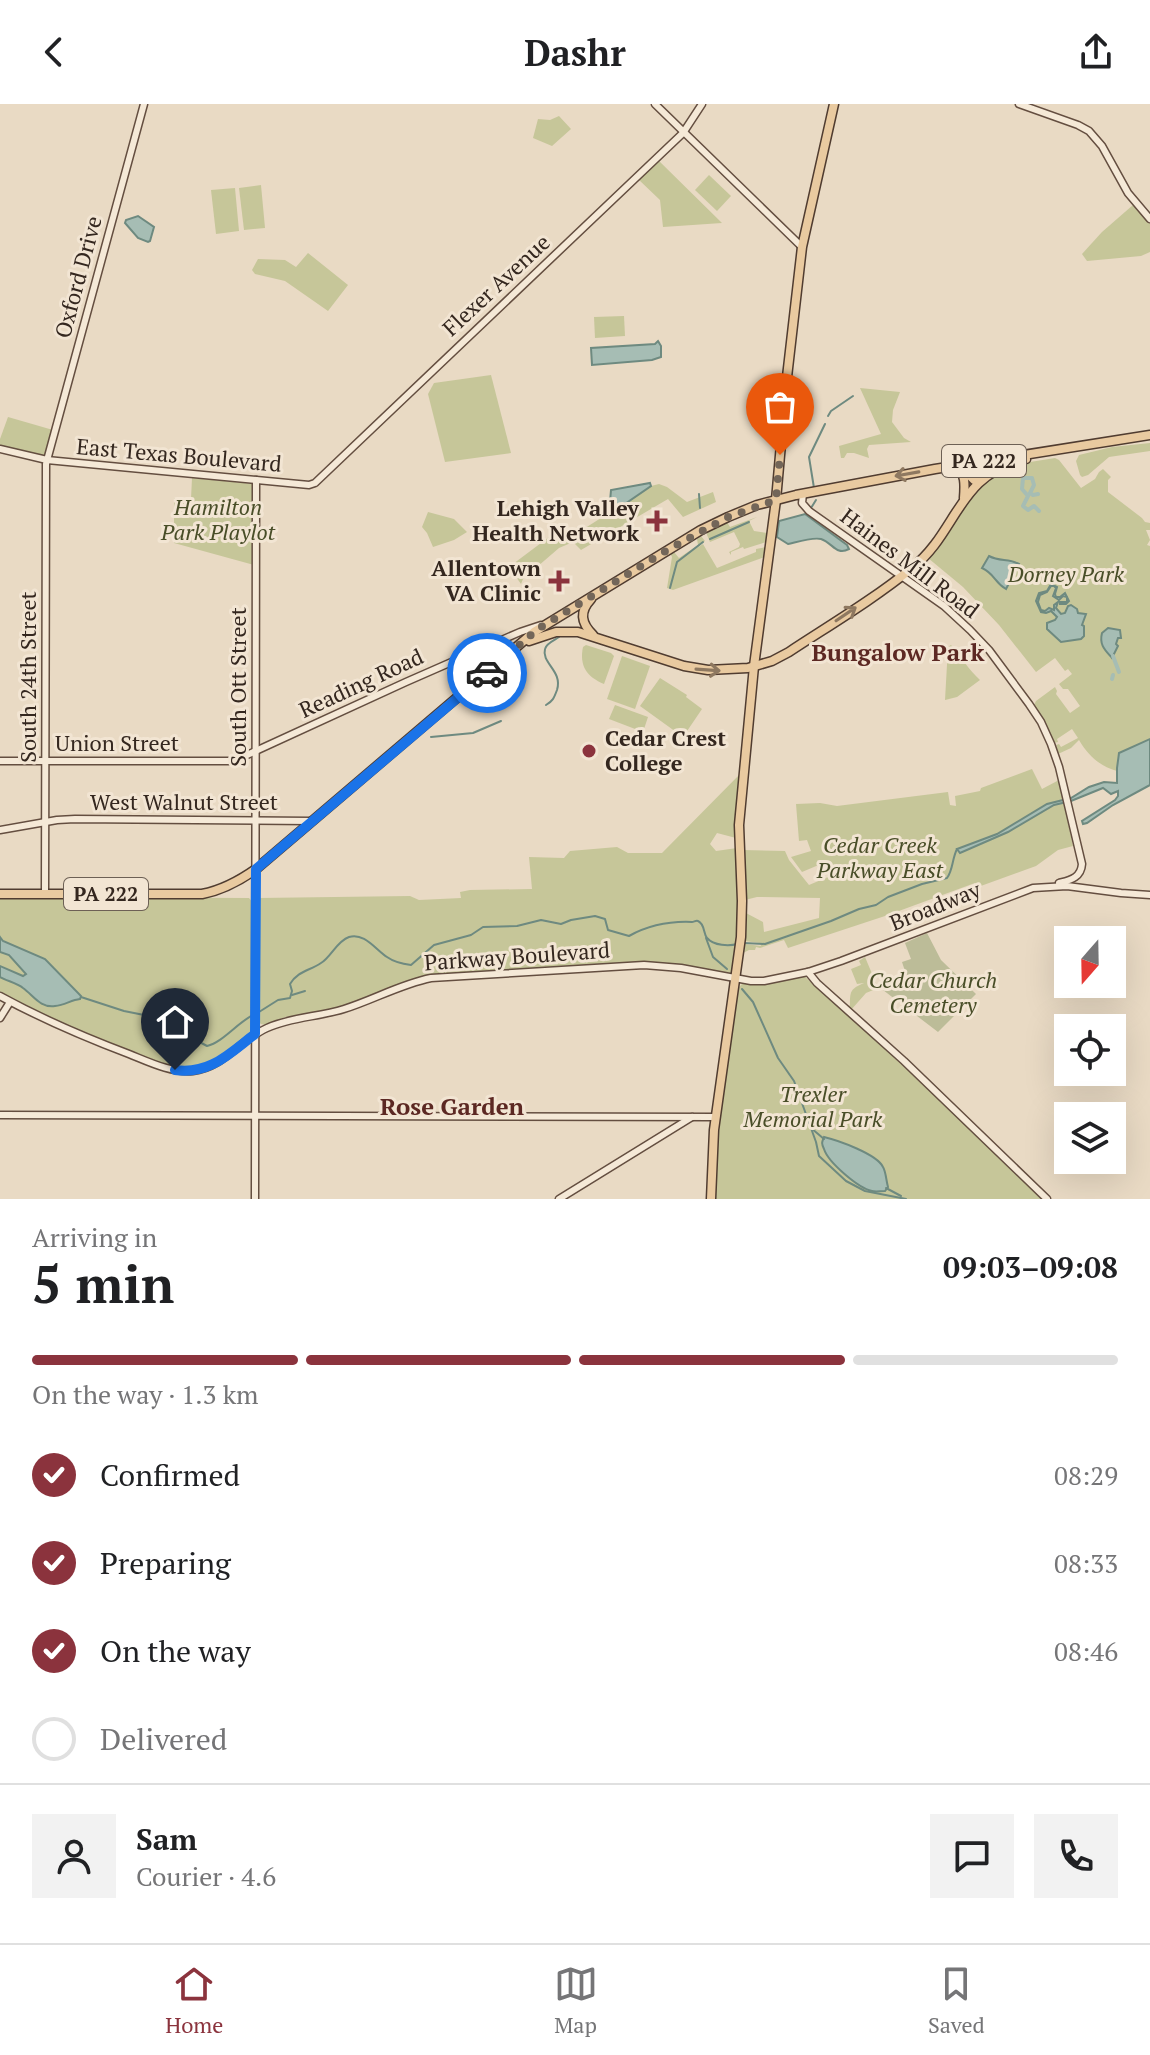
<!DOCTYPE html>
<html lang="en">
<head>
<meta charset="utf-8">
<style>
	:root { --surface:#fff; --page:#f2f2f2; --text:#202124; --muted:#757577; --line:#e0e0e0; --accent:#8b333d }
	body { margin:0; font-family:"PT Serif",serif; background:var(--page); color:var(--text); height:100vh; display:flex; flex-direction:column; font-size:30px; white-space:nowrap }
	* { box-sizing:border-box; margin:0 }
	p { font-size:26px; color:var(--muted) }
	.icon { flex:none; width:44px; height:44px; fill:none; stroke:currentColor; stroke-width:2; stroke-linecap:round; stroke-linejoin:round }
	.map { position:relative; height:1095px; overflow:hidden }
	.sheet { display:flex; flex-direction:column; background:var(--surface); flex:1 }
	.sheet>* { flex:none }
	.needle { width:52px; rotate:200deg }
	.tools { position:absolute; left:1054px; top:822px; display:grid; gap:16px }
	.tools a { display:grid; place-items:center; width:72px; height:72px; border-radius:0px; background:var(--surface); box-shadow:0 8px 32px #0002; font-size:40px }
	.pin { position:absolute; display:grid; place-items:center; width:68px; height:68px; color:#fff; margin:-82px -34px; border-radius:50% 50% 50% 0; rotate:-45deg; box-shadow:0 0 8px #0007 }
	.pin .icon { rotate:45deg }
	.courier { position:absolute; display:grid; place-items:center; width:80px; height:80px; margin:-40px; border:6px solid #1a73e8; border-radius:50%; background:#fff; color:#222; box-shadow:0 2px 10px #0007 }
	.head em { font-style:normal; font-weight:800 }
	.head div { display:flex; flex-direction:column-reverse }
	.head { display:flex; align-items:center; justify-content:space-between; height:136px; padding:0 32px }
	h1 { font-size:52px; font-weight:800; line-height:60px }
	.bar { display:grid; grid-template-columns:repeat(4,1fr); gap:12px 8px; align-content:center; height:96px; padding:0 32px }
	.bar i { height:10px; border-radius:6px; background:var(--line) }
	.bar .selected { background:var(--accent) }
	.bar p { grid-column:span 4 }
	.line { display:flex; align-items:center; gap:20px; padding:0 32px; border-top:2px solid var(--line) }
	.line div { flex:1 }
	.round { display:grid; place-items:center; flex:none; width:84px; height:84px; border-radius:0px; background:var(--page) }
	ol { padding:0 32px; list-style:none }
	li { display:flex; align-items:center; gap:24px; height:88px }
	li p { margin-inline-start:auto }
	li .icon { padding:8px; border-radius:50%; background:var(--accent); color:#fff; stroke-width:4 }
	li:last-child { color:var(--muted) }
	li i { width:44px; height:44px; border:4px solid var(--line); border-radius:50% }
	header { display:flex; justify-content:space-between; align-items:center; height:104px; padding:0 32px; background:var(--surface); font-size:36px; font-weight:800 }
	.tabs { display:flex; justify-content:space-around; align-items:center; height:112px; border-top:2px solid var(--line); background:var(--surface); font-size:22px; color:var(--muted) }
	.tabs a { display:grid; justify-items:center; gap:4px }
	.tabs .selected { color:var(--accent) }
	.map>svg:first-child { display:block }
</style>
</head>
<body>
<header><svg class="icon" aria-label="back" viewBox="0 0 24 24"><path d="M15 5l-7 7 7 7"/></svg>Dashr<svg class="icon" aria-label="share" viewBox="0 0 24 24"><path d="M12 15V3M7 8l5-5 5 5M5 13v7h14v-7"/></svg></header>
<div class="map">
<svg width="1150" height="1095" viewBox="0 0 1150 1095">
	<rect width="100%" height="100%" fill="#e9dac4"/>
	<!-- green -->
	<g fill="#c6c699">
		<polygon points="559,12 571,25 552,42 533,34 538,15 550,16"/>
		<polygon points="658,56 722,119 663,123 660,96 638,75"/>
		<polygon points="709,71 731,92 717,107 695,86"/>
		<polygon points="261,81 265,124 244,126 239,84"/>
		<polygon points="235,84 239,127 216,130 211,86"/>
		<polygon points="1133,101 1150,118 1150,148 1141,152 1087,157 1082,150 1102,128"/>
		<polygon points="308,149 348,181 328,207 285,177 255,170 252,166 258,155 285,156 296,163"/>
		<polygon points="624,212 625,232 595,234 594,213"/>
		<polygon points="491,271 511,349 445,358 428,290 434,279"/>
		<polygon points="860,284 900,288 893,306 892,318 904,334 911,338 869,341 867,345 869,354 854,349 847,349 844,354 841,354 839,342 881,330"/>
		<polygon points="8,313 53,326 45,350 42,352 0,342 0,335"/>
		<polygon points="1150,339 1150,347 1109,353 1088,371 1082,373 1080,371 1076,357 1079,351 1112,343"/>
		<path d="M1055 354 1059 356 1081 384 1095 375 1099 368 1103 365 1111 373 1108 376V388L1142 414 1145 418 1150 419V426H1146L1150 436 1147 441 1150 442V655L1118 651 1117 667C1099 662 1088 651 1079 636L1071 644 1058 650 1056 641 1059 640 1061 643 1078 634 1072 625 1057 635 1058 638 1054 639 1034 601 1036 597 1055 583 1057 587 1056 590 1070 609 1080 602 1068 585H1063L1059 580 1072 570 1068 565 1065 567 1055 554 1036 568 999 521 963 483 928 454 979 381 1012 361Z"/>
		<polygon points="192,374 254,380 254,461 174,439 174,394 191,395"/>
		<polygon points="659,380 667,383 687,398 713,388 716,398 683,413 668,395 581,446 573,438 559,444 523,475 521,480 509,463 549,433 564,428 579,428 651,382"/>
		<polygon points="428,408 454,415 467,428 454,436 433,443 427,429 422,423"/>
		<polygon points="757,413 749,417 754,427 767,429 766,438 744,445 743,443 731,448 731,451 729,448 739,443 740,440 734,428 710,438 707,431 707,427 727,418 730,423"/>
		<polygon points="701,432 705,437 697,444 703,440 717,464 756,448 756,445 766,443 765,453 673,486 667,484 672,453 670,449 674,448 679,454 698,441 697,435"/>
		<path d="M586 541 611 549 614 552 604 580C587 573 579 562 583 543Z"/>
		<path d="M951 541C961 553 969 566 980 576L957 593 945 596 948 543Z"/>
		<polygon points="622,552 650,562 635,605 607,595"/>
		<polygon points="660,574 687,591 686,593 702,605 683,633 640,602"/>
		<polygon points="615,601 648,613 643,628 609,615"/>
		<polygon points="1032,665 1042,685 1059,676 1073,742 1058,746 1036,762 978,783 975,779 888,811 788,844 784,836 760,844 756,843 755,846 749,846 743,849 745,840 761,842 760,839 744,837 746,809 763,818 764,828 819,814 820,794 757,793 745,796 742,746 785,747 789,756 809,781 828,773 821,760 802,768 791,753 811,747 807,736 799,737 796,700 820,699 837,702 948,688 950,701 956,702 955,692 980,687 981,684"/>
		<polygon points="742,668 736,734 717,729 710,740 716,747 737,744 739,817 732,868 730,869 661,859 641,859 431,872 349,901 327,907 285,913 266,921 261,920 258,917 258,796 259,794 410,792 419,796 461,794 460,788 470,786 532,785 529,753 564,754 570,747 617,743 628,749 662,749"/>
		<polygon points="0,793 249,794 253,799 252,927 219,955 199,964 181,964 159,958 63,922 0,890"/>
		<path d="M865 853 878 884 866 889 851 906 847 904 850 901C850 886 851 885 864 879L857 880 851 865 861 861 859 857Z"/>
		<polygon points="804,872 883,941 1042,1095 714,1095 717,1034 738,884 743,879 763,881"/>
	</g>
	<!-- cemetery -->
	<polygon fill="#bcbc98" points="927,829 941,856 976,890 938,928 883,886 901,878 901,875 907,873 902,858 911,855 905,839"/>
	<!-- water -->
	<g fill="#a6bdb4" stroke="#6e8a80" stroke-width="2">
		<polygon points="138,112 154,123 150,137 148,138 138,134 125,119 126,116"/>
		<polygon points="658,237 661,242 661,253 652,256 592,261 591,244 655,240"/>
		<polygon points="650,379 651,382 619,404 612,404 610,398 611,386"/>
		<path d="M805 410 847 441 849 445C836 452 833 439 821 435 812 433 797 438 788 440L777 433 779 417Z"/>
		<path d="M989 452C1000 458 1008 454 1019 460L1006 485C994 478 995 470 982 464Z"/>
		<polygon points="1051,480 1057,483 1055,490 1056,493 1060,493 1065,489 1069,497 1066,500 1060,500 1060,498 1067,498 1067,493 1063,492 1059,496 1053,492 1056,484 1054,482 1051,482 1047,488 1040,491 1038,498 1041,506 1045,507 1049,504 1054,506 1054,501 1058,498 1056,504 1061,510 1065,509 1068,502 1071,501 1077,505 1078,509 1086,510 1082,521 1084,522 1084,532 1081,535 1061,538 1047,525 1047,519 1055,516 1057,513 1051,507 1046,509 1041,508 1036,497 1039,489 1047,487"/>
		<path d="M1108 524 1120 526 1121 534H1118L1116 540 1118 542 1112 554C1105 546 1099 541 1102 529Z"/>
		<polygon points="1150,635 1150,681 1113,701 1087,719 1083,720 1082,717 1115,696 1118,692 1118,687 1111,690 1103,684 1071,697 1054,701 1008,728 960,749 957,745 997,730 1047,700 1071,694 1089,683 1104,678 1117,679 1117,664 1119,649"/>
		<path d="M0 833 3 837 45 855 81 892 80 895C71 896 65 901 55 902 40 904 34 892 23 884 17 879 7 877 0 873V862L23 872 26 870 9 851 0 848Z"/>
		<path d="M824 1033C837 1036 877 1050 883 1063 886 1068 886 1076 888 1083L885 1087C880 1087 876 1088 872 1087 858 1084 828 1058 824 1045 821 1039 822 1038 824 1033Z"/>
	</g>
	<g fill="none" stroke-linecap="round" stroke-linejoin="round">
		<!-- stream -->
		<g stroke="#6e8a80" stroke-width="2">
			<polyline points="828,312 831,307 853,292"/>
			<polyline points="814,384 809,353 825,320"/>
			<polyline points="699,390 700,404"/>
			<polyline points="811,404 816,396"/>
			<polyline points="710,435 749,418"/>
			<polyline points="670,484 677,458 703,438"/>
			<path d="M546 601C553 597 554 594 557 586 563 567 541 559 545 545 546 539 555 536 559 533"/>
			<polyline points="431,633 473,629 501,617"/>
			<polyline points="706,834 713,853 727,865"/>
			<path d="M744 839 765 840 831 817 859 805 876 801 888 793 922 780 947 774C953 766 952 755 957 745"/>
			<polyline points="742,885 753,898 778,954 794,977 816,1038 819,1052 846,1077 865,1087 906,1095"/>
			<polyline points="292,891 305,887"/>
			<path d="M81 893 124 907 144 911 165 924 181 928 207 942C223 938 237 919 253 911"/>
			<path d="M259 908 278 896 290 894 292 887 290 880C298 867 309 867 321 859 331 853 337 837 349 833 364 828 376 846 387 853 394 858 403 860 411 861L434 841 471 831 483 823 517 822 541 816 561 820 571 816 595 812 605 815 608 826 629 832C649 821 669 817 692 818 694 818 696 816 698 817 705 820 703 829 707 834 714 842 729 842 738 840"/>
			<polyline points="811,1024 824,1035"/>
			<polyline points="886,1084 901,1092"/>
		</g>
		<!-- canal -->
		<g stroke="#a6bdb4" stroke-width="4">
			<polyline points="1038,390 1033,391 1030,389 1034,381 1032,374 1023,374 1022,385 1028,392 1023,402 1028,406 1034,402 1039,407"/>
			<polyline points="1113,552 1119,568"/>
			<polyline points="1112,575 1113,571"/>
		</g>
		<!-- secondary casing -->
		<g stroke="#644e40" stroke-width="9">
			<g id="secondary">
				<polyline points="655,0 802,143"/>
				<polyline points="1019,0 1078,21 1089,27 1102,42 1128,89 1150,115"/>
				<polyline points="0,345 47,356 309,381 315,379 683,29 702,0"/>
				<path d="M803 390 802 399 809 407 944 502 970 526 989 546 1029 600 1041 618 1051 640 1059 663 1082 760C1081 774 1070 776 1059 779"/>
				<polyline points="0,657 234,657 406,578 520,528 541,521"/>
				<polyline points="0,726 57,716 75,715 311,717"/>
				<polyline points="45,790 46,360 144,0"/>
				<polyline points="808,868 817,879 904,957 1047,1095"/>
				<path d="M0 892C42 915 84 933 129 950 149 958 171 969 193 967 224 963 240 936 267 924 291 913 318 913 344 905 373 896 401 880 431 874L644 861 681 864 751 877H764L808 868 841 857 1033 784 1067 782 1121 789 1150 791"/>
				<polyline points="0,914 10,898"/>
				<polyline points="0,1011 716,1013"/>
				<polyline points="255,1095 256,376"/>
				<polyline points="559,1095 692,1013"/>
			</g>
		</g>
		<!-- primary casing -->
		<g stroke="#503c30" stroke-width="11">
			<g id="primary">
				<polyline points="977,358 970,365 969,371 974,376 981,376"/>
				<path d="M955 361C966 368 965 382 964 394"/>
				<path d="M591 495C579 508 581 519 593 531"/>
				<path d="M529 537 556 528H578L684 562 708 566 748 564 772 557 789 548C830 521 874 495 912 464 958 428 957 370 1026 355"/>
				<path d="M0 790H202C223 786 239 777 256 765L534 528 701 426 728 413 757 401 796 391 935 365 1150 331"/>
				<polyline points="711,1095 714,1026 741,833 742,797 739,721 754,562 776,396 787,273 802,143 834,0"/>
			</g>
		</g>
		<!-- secondary -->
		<use href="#secondary" stroke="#f5e9d7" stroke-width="6"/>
		<!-- primary -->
		<use href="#primary" stroke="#e9caa0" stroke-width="8"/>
	</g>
	<!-- one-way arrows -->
	<defs><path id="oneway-shaft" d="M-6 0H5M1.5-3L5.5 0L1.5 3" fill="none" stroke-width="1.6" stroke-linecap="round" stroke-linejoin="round" transform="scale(2)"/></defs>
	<g stroke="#8e7860">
		<use href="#oneway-shaft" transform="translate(907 370) rotate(170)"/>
		<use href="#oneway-shaft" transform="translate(846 510) rotate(-34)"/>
		<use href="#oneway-shaft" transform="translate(708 566) rotate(4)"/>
	</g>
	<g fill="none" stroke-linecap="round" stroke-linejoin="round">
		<!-- done -->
		<polyline stroke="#736659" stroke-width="8" stroke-dasharray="0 14.4" points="487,569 538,525 664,448 728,413 776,396 780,351"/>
		<!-- route -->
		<path stroke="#1a73e8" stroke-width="10" d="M175 966C210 971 230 949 255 930L256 765 487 569"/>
	</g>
	<!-- markers -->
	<g fill="#8b333d" stroke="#f2e5d3" stroke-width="3">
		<path d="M653 405h8v8h8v8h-8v8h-8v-8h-8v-8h8z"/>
		<path d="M555 465h8v8h8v8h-8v8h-8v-8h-8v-8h8z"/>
		<circle cx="589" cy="647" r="8"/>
	</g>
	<g text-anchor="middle" stroke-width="6" stroke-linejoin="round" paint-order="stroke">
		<!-- shield labels -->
		<g fill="#f2e5d3" stroke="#6d6055" stroke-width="2">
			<rect x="942" y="341" width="84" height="32" rx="6"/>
			<rect x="64" y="774" width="84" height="32" rx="6"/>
		</g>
		<g font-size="20" font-weight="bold" fill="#34271f">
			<text x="984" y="364">PA 222</text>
			<text x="106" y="797">PA 222</text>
		</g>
		<!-- street labels -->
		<g font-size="22" fill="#34271f" stroke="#f2e5d3">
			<text transform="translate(78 173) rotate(-75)" y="8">Oxford Drive</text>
			<text transform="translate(496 181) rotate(-43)" y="8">Flexer Avenue</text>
			<text transform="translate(179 351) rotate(5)" y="8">East Texas Boulevard</text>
			<text transform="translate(910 459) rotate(37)" y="8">Haines Mill Road</text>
			<text transform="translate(28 573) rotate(-90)" y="8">South 24th Street</text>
			<text transform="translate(361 579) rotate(-25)" y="8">Reading Road</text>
			<text transform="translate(238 583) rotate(-90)" y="8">South Ott Street</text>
			<text x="117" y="647">Union Street</text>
			<text x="184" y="706">West Walnut Street</text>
			<text transform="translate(935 802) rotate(-22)" y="8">Broadway</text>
			<text transform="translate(517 852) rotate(-4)" y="8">Parkway Boulevard</text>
		</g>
		<!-- park labels -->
		<g font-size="22" font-style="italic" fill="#494e28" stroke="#f2e5d3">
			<text x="218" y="411">Hamilton<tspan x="218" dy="25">Park Playlot</tspan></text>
			<text x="1066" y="478">Dorney Park</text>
			<text x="880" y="749">Cedar Creek<tspan x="880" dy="25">Parkway East</tspan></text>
			<text x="933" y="884">Cedar Church<tspan x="933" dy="25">Cemetery</tspan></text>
			<text x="813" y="998">Trexler<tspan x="813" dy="25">Memorial Park</tspan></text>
		</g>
		<!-- poi labels -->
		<g font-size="22" font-weight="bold" fill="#34271f" stroke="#f2e5d3" text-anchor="end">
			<text x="639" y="412">Lehigh Valley<tspan x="639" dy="25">Health Network</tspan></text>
			<text x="541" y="472">Allentown<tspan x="541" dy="25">VA Clinic</tspan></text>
			<text x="605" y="642" text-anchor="start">Cedar Crest<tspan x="605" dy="25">College</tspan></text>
		</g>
		<!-- neighbourhood labels -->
		<g font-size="24" font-weight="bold" fill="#5c2823" stroke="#f2e5d3">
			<text x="898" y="557">Bungalow Park</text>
			<text x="452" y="1011">Rose Garden</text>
		</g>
	</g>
</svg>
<div class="tools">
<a><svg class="needle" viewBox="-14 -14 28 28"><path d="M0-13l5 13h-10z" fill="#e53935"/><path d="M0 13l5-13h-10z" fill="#757577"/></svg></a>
<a><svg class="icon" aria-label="locate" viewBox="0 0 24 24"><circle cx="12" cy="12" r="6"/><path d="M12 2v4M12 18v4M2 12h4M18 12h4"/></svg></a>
<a><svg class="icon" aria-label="layers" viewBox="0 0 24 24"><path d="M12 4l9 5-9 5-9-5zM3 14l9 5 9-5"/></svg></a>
</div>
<div class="pin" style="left:780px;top:351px;background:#ea580c"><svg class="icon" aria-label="bag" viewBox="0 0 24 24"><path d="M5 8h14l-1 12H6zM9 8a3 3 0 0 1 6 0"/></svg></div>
<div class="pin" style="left:175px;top:966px;background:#1f2937"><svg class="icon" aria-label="home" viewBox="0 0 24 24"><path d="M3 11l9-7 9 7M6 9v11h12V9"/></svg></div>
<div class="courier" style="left:487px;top:569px"><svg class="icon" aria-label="car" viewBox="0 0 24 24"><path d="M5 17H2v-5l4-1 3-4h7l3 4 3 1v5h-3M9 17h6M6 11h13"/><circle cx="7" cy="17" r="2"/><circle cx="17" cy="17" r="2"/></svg></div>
</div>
<section class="sheet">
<div class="head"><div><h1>5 min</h1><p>Arriving in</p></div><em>09:03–09:08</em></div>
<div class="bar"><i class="selected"></i><i class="selected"></i><i class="selected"></i><i></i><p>On the way · 1.3 km</p></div>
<ol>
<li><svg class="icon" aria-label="check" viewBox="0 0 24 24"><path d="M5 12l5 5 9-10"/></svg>Confirmed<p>08:29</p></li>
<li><svg class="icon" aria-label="check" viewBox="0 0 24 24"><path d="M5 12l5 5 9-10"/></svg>Preparing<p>08:33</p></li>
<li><svg class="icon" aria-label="check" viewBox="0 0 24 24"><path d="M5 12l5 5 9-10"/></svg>On the way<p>08:46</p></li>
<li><i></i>Delivered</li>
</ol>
<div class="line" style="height:144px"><a class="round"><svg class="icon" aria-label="person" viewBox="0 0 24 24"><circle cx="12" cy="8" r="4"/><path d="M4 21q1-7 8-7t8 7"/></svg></a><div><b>Sam</b><p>Courier · 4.6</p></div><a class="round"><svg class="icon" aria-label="chat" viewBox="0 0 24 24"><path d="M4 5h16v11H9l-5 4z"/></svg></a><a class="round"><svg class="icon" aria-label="phone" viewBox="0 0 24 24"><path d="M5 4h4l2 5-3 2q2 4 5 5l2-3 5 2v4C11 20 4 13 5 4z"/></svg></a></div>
</section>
<nav class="tabs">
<a class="selected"><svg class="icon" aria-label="home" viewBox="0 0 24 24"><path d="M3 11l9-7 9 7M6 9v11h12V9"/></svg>Home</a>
<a><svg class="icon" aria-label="map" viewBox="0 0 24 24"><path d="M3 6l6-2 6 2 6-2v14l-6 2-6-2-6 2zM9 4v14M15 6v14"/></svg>Map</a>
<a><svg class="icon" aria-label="saved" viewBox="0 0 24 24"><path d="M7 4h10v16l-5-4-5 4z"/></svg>Saved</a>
</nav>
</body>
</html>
